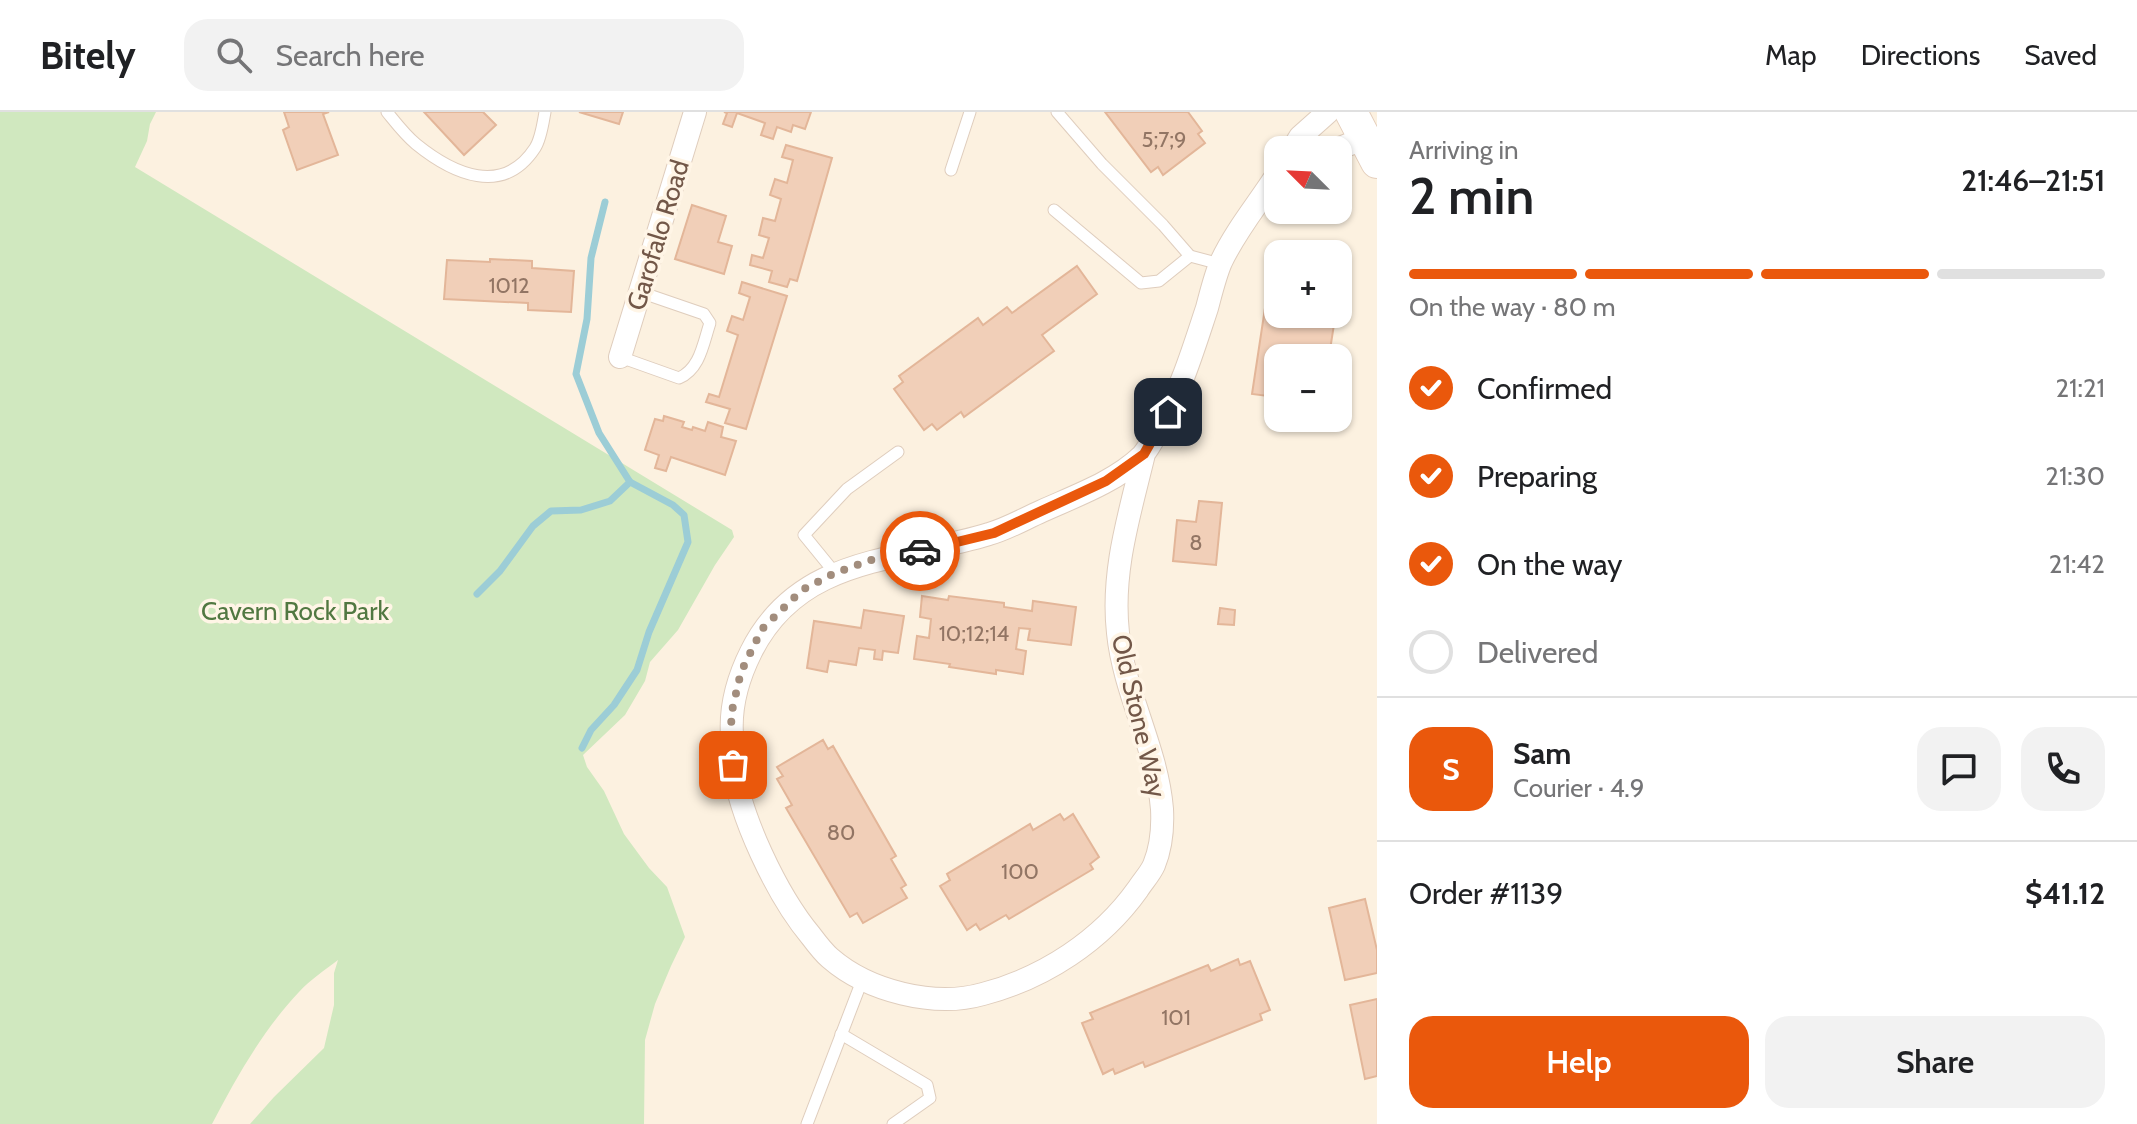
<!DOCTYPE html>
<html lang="en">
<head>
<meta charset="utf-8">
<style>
	:root { --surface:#fff; --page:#f2f2f2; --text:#202124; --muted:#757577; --line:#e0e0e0; --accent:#ea580c }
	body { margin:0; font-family:Cabin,sans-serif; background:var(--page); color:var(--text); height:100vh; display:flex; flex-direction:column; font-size:30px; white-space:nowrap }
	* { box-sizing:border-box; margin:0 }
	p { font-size:26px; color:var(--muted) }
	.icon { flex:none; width:44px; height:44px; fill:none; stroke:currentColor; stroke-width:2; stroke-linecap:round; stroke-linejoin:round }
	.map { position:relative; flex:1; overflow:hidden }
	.drawer { display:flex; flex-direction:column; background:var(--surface); width:760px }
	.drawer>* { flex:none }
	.needle { width:52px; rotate:294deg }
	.controls { position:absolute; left:1264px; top:24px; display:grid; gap:16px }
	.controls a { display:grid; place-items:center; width:88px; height:88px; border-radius:16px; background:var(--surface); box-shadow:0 2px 6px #0004; font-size:40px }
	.pin { position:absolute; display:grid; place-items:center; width:68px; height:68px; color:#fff; margin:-34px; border-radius:16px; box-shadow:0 4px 12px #0006 }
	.courier { position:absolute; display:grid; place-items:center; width:80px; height:80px; margin:-40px; border:6px solid #ea580c; border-radius:50%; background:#fff; color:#222; box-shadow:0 2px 10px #0007 }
	.head em { font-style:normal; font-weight:600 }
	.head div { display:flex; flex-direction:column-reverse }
	.head { display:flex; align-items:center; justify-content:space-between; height:136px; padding:0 32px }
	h1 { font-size:52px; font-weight:600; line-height:60px }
	.bar { display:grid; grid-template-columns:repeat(4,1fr); gap:12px 8px; align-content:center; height:96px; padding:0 32px }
	.bar i { height:10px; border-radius:6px; background:var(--line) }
	.bar .current { background:var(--accent) }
	.bar p { grid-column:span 4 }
	.line { display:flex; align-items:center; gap:20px; padding:0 32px; border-top:2px solid var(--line) }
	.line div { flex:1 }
	.round { display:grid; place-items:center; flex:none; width:84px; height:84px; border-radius:24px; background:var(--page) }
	ol { padding:0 32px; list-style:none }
	li { display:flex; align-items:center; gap:24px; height:88px }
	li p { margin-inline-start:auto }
	li .icon { padding:8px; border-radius:50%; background:var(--accent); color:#fff; stroke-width:4 }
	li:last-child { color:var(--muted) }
	li i { width:44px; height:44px; border:4px solid var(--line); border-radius:50% }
	.action { display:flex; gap:16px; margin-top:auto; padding:16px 32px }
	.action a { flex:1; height:92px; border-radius:24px; background:var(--accent); color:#fff; font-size:32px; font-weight:600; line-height:92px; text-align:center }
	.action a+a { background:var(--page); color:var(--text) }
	header { display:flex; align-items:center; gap:48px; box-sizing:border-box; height:112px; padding:0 40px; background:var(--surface); border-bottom:2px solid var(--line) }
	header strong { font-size:38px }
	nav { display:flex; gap:44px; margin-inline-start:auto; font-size:28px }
	.search { width:560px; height:72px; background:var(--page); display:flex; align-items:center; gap:20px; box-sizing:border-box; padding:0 28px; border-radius:24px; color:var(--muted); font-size:30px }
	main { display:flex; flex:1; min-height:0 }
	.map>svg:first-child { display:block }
</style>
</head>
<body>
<header>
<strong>Bitely</strong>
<div class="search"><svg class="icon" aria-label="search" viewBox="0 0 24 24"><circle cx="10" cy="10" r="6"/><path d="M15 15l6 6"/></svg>Search here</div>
<nav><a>Map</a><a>Directions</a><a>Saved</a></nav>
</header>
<main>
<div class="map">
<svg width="1377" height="1012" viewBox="0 0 1377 1012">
	<rect width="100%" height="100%" fill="#fcf1e0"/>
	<!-- green -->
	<path fill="#d0e8bf" d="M0 0H156L150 12 147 29 135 55 732 418 734 425 715 453 678 518 650 550 645 569 625 603 583 643 587 655 604 679 624 722 649 756 667 775 685 825 671 854 655 892 645 928 644 1012H250L274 985 324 936 334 893V861L338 848C325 858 310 868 299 880 263 918 236 966 212 1012H0Z"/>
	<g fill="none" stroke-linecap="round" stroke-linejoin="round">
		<!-- stream -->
		<g stroke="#9ccdd6" stroke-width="7">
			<polyline points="477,482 500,459 533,414 551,399 581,398 610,389 630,370"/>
			<polyline points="582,636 591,618 614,593 637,558 649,520 688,430 684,403 673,393 630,370 599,321 576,262 587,207 591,146 605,90"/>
		</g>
	</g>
	<!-- building -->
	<g fill="#f1cfb8" stroke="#e3b699" stroke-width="2">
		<polygon points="284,0 329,0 323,2 338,43 297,58 283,18 289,15"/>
		<polygon points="424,0 483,0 496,13 464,43"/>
		<polygon points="579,0 623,0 619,12"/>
		<polygon points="724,0 811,0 805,17 793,13 791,20 777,15 773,27 761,23 765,11 737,1 732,15 723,12 727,1"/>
		<polygon points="1105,0 1188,0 1202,19 1198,22 1205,31 1163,63 1158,55 1151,60"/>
		<polygon points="786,33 832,46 797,169 790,167 787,175 769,170 772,159 750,153 752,143 763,146 769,126 759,123 763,106 775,109 781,87 770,83 775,67 787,71 793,48 782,45"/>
		<polygon points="692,93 726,104 718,130 732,134 724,162 675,147"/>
		<polygon points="490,147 532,149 532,156 574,159 571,200 528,198 528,191 444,187 447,148 490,150"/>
		<polygon points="1077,154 1097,182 1042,223 1054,239 964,305 961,300 937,318 932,312 924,318 894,277 903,270 899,264 978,206 983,213 1007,195 1012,201"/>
		<polygon points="742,170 787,184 746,317 725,311 730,297 706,290 709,282 719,285 738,223 727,219 732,204 743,208 750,185 739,181"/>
		<polygon points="1276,187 1278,187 1278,202 1326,202 1325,205 1335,206 1330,238 1325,237 1323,246 1278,246 1276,285 1252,282 1265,196 1275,198"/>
		<polygon points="664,304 684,310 682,315 692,318 693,315 705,319 708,310 723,315 721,325 736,329 725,363 671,345 666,359 655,356 659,343 645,338 655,307 663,309"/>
		<polygon points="1199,389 1222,391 1216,453 1173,449 1177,408 1196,410"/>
		<polygon points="922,484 948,488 949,484 1004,491 1004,495 1032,499 1033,489 1076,495 1071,533 1028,528 1030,517 1019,516 1016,537 1026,539 1023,562 996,558 996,562 949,555 950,552 914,547 917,524 929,526 931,507 920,505"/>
		<polygon points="1220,496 1235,498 1234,513 1218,512"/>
		<polygon points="864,498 904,504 898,541 883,539 882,548 874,547 875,538 859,536 856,553 829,549 827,560 807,556 814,509 861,516"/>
		<polygon points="823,628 828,637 833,634 896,744 891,747 906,773 901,776 907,786 863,811 857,801 850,805 786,696 792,693 777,667 783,664 777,655"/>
		<polygon points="1060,702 1064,708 1073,702 1099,745 1090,752 1093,757 1009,807 1006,803 980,818 976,812 967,818 940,774 950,768 947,762 1030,712 1033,718"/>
		<polygon points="1365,787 1377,838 1377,861 1345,868 1329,796"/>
		<polygon points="1238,847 1240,853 1250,849 1270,898 1260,902 1262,908 1145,955 1143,950 1115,962 1113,957 1103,962 1082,911 1093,907 1090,901 1208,853 1211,859"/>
		<polygon points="1377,887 1377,964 1365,967 1350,893"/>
	</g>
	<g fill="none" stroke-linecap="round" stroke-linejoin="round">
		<!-- lane casing -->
		<g stroke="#dfcdbd" stroke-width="13">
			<g id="lane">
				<path d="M387 0C396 11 405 23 416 32 453 62 503 85 535 36 541 27 543 11 545 0"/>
				<polyline points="1057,0 1102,52 1163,113 1190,144"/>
				<polyline points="951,58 970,0"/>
				<polyline points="1054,98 1141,171 1159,169 1190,144 1220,152"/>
				<path d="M620 245 679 266C700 257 703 232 710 211L704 202 640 180"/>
				<polyline points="835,461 804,423 847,377 898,340"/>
				<polyline points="841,922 927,973 930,986 893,1012"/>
				<polyline points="807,1012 863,866"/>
			</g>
		</g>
		<!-- street casing -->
		<g stroke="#dfcdbd" stroke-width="24">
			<g id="street">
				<polyline points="1292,38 1300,25 1328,0"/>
				<polyline points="1335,38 1365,26"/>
				<polyline points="620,245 695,0"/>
				<path d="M1144 342C1130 401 1111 459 1118 521 1124 581 1157 636 1162 697 1163 716 1161 736 1154 753 1150 762 1143 769 1138 777 1101 829 1044 866 983 882 934 896 868 879 830 846 823 840 817 832 811 824 777 783 739 704 733 651 732 642 732 632 732 623 730 594 738 566 751 540 799 443 899 450 989 422 1007 417 1024 407 1042 399 1075 384 1115 370 1142 344 1150 335 1156 322 1162 311 1182 275 1194 235 1207 196 1211 181 1215 164 1221 150 1236 118 1259 91 1278 61"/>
			</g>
		</g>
		<!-- secondary casing -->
		<g stroke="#e4cebb" stroke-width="34">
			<polyline id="secondary" points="1351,0 1377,50"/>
		</g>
		<!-- lane -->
		<use href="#lane" stroke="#fff" stroke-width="11"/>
		<!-- street -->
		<use href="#street" stroke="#fff" stroke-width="22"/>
		<!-- secondary -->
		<use href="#secondary" stroke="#fff" stroke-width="32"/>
	</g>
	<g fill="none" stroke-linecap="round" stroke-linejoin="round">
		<!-- done -->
		<polyline stroke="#a28d7d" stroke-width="8" stroke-dasharray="0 14.4" points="733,653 731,603 741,560 762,517 802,478 835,461 871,448 920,439"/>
		<!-- route -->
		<polyline stroke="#ea580c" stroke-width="10" points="920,439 994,421 1106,369 1144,342 1168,300"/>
	</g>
	<g text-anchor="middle" stroke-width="7" stroke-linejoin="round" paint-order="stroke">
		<!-- number labels -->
		<g font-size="22" fill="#927564">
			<text x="1164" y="35">5;7;9</text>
			<text x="509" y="181">1012</text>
			<text x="1196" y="438">8</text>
			<text x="974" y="529">10;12;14</text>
			<text x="841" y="728">80</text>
			<text x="1020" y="767">100</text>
			<text x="1176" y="913">101</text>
		</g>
		<!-- street labels -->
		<g font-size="26" fill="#725748" stroke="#fff5e6">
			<text transform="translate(658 123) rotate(-73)" y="9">Garofalo Road</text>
			<text transform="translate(1139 604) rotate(77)" y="9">Old Stone Way</text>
		</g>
		<!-- park labels -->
		<g font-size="26" fill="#517841" stroke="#fff5e6">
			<text x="295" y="508">Cavern Rock Park</text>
		</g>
	</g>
</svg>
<div class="controls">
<a><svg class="needle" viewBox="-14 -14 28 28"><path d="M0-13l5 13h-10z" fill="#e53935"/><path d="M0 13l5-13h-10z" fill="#757577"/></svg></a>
<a>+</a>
<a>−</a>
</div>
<div class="pin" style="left:733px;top:653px;background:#ea580c"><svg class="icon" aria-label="bag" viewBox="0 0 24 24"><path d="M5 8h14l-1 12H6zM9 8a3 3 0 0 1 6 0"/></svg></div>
<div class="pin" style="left:1168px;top:300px;background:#1f2937"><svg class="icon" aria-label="home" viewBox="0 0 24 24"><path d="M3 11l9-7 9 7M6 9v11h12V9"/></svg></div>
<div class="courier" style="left:920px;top:439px"><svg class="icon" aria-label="car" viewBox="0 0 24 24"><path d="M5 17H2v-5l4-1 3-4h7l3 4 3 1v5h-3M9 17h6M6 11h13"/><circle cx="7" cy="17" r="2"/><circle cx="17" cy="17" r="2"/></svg></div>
</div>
<section class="drawer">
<div class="head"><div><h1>2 min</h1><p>Arriving in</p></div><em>21:46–21:51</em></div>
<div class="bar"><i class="current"></i><i class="current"></i><i class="current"></i><i></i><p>On the way · 80 m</p></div>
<ol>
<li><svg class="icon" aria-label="check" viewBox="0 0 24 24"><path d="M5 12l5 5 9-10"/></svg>Confirmed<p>21:21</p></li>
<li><svg class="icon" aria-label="check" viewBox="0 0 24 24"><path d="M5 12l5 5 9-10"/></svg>Preparing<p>21:30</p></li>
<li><svg class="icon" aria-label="check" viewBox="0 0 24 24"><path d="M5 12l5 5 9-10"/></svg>On the way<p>21:42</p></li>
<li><i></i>Delivered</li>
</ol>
<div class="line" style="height:144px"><b class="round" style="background:var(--accent);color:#fff">S</b><div><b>Sam</b><p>Courier · 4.9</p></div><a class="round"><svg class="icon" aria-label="chat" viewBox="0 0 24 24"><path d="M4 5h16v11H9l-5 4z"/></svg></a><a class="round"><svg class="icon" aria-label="phone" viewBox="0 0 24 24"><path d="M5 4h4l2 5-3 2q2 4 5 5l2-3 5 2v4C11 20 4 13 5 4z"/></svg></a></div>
<div class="line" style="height:104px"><div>Order #1139</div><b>$41.12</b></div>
<div class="action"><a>Help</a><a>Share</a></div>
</section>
</main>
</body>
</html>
